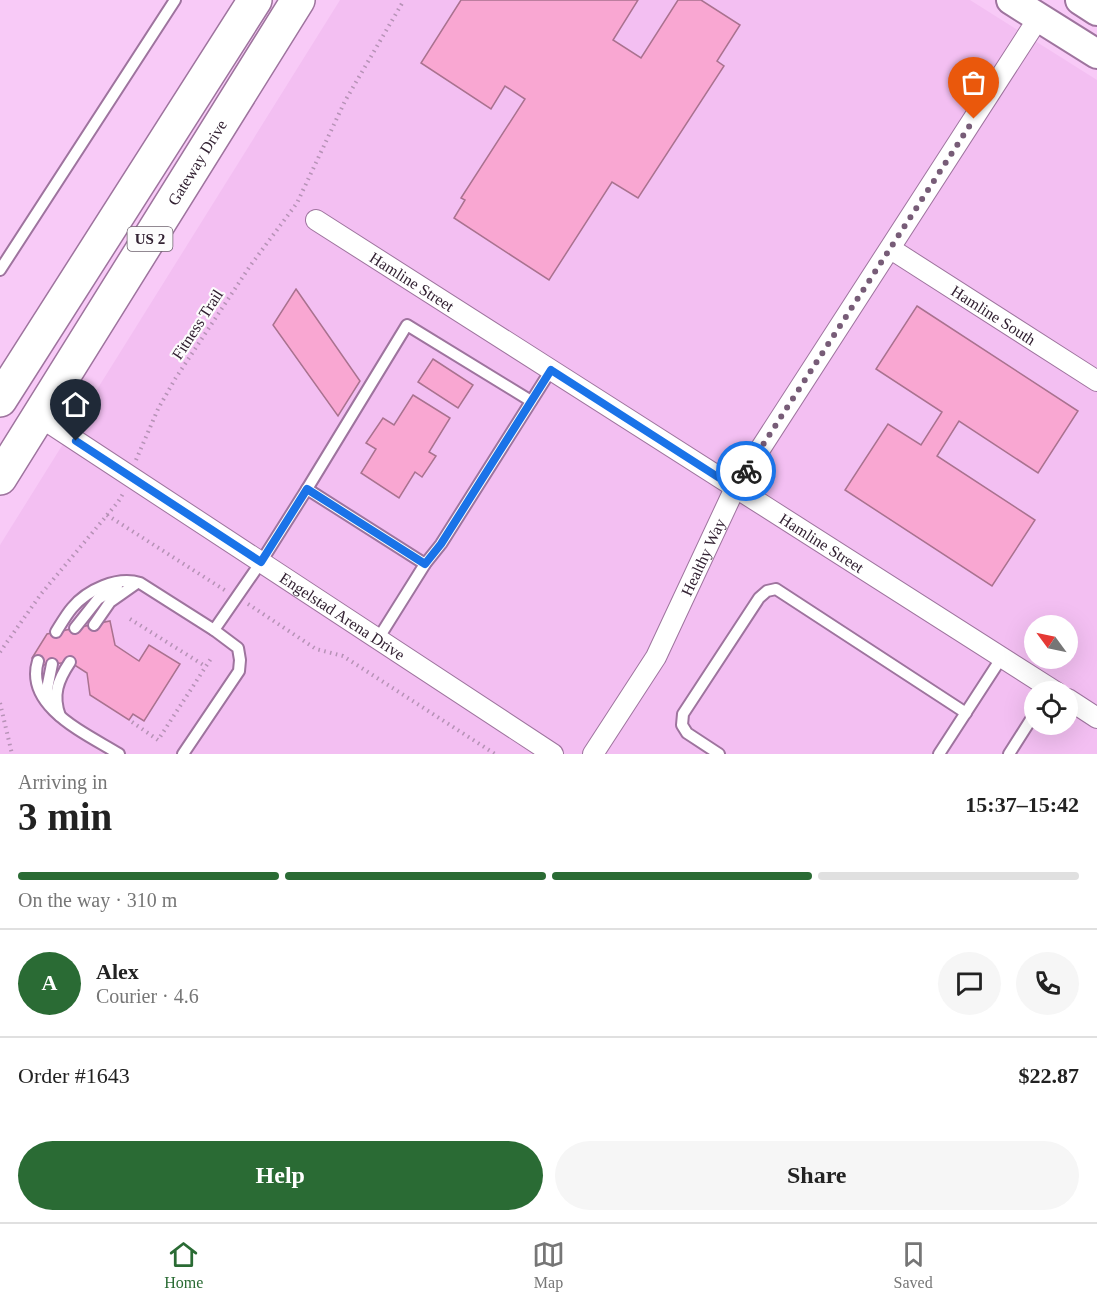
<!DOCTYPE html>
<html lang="en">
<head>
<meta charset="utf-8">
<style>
	:root { --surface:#fff; --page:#f6f6f6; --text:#222; --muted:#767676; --line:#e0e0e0; --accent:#2a6b34 }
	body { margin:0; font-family:"Times New Roman",serif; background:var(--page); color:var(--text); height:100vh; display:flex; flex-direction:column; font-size:22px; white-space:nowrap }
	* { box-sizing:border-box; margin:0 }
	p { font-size:20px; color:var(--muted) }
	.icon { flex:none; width:33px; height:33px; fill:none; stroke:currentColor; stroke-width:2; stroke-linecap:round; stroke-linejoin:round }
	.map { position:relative; height:754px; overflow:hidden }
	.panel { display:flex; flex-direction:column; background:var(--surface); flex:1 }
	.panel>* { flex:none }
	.needle { width:39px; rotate:303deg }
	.fabs { position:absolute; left:1024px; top:615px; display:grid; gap:12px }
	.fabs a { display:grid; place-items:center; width:54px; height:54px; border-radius:50%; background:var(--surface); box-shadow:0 6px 24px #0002; font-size:30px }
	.pin { position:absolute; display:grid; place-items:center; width:51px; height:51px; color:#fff; margin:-62px -26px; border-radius:50% 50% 50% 0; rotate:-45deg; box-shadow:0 0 6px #0007 }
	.pin .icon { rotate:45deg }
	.courier { position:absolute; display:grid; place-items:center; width:60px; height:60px; margin:-30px; border:4px solid #1a73e8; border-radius:50%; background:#fff; color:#222; box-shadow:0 2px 8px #0007 }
	.head em { font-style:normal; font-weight:700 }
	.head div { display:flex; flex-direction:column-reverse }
	.head { display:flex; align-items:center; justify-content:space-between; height:102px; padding:0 18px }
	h1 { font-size:39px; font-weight:700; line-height:45px }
	.bar { display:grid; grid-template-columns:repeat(4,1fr); gap:9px 6px; align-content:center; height:72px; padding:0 18px }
	.bar i { height:8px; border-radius:4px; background:var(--line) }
	.bar .selected { background:var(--accent) }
	.bar p { grid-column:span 4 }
	.line { display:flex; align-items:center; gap:15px; padding:0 18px; border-top:2px solid var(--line) }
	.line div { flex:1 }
	.round { display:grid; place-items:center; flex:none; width:63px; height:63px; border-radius:32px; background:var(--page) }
	.action { display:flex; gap:12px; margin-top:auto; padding:12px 18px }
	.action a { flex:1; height:69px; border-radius:36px; background:var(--accent); color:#fff; font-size:24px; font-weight:700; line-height:69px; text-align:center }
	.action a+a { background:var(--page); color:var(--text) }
	.tab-bar { display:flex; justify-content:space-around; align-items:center; height:84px; border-top:2px solid var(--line); background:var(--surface); font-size:16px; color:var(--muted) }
	.tab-bar a { display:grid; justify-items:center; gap:3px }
	.tab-bar .selected { color:var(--accent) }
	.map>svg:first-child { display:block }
</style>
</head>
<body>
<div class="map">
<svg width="1097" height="754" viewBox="0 0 1097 754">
	<rect width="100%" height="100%" fill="#f8caf7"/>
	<!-- built -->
	<path fill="#f3bff2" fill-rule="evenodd" d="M340 0H970L1097 80V754H0V545ZM1035 626H1068V658H1035ZM1035 692H1068V724H1035Z"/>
	<!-- building -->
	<g fill="#f9a7d2" stroke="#a9728f" stroke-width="1.5">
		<polygon points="461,0 638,0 613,40 641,58 678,0 701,0 740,25 717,61 724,66 638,198 612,182 549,280 454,218 465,200 461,198 525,99 505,86 491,109 421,63"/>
		<polygon points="296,289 360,381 338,416 273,325"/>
		<polygon points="917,306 1078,411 1038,473 959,421 937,456 1035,520 992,586 845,490 888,424 921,445 942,412 876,369"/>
		<polygon points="433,359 473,385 458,408 418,382"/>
		<polygon points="413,395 450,418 429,452 436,456 422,477 415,472 399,498 361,473 376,449 366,443 383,418 394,425"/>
		<polygon points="110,621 115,645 139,661 149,645 180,664 144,721 133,714 129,720 90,695 87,673 70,662 44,665 32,658 47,634"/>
	</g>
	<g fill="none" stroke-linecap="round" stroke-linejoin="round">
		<!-- service casing -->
		<g stroke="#9e749e" stroke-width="14">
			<g id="service">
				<polyline points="0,270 175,0"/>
				<polyline points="307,489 407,325 531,401"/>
				<polyline points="425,564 441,544 551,370"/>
				<polyline points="94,625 110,602 137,583"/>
				<polyline points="75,628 98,599 117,587"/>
				<path d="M56 632C61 624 66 615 72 608 87 590 117 576 140 583L214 630"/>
				<path d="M38 661C24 707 87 734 119 754"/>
				<polyline points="50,701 47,689 52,664"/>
				<path d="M60 716C52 695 58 680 70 662"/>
				<polyline points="183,754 239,671 240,660 238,648 214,630 261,562 307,489 425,564 378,639"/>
				<polyline points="719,754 687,733 682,725 683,714 759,598 767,591 776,589 966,713"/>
				<polyline points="939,754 1002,657"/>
				<polyline points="1009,754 1035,713"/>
			</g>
		</g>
		<!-- minor casing -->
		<g stroke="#9e749e" stroke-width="22">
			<g id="minor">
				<path id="s1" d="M316 220 1056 692"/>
				<path id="s2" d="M891 249 1097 381"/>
				<path id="s3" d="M40 417 553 754"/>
				<polyline points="1068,699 1097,718"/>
				<path id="s4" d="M593 754 656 657 735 488 1032 28"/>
			</g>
		</g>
		<!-- secondary casing -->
		<g stroke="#9e749e" stroke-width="32">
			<g id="secondary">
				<polyline points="1011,0 1097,54"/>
				<polyline points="1080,0 1097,11"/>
			</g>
		</g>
		<!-- trunk casing -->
		<g stroke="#9e749e" stroke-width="36">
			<g id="trunk">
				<polyline points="0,400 255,0"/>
				<path id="s5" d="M0 478 298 0"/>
			</g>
		</g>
		<!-- path -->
		<g stroke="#b692b6" stroke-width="4" stroke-dasharray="1.5 4.5" stroke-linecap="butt">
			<polyline points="136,460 158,409 175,379 250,266 297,203 345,101 404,0"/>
			<polyline points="107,515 226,591"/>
			<polyline points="248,604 316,649 343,656 495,754"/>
			<polyline points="130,619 205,666"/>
			<polyline points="0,652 41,594 118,502 124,492"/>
			<polyline points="0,703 12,754"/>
			<polyline points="132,722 158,740 212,657"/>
		</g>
		<!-- service -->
		<use href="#service" stroke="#fff" stroke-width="10"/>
		<!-- minor -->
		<use href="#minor" stroke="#fff" stroke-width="20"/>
		<!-- secondary -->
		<use href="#secondary" stroke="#fff" stroke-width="28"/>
		<!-- trunk -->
		<use href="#trunk" stroke="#fff" stroke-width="33"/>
	</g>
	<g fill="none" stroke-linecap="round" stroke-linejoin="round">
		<!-- done -->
		<polyline stroke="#775c77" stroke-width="6" stroke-dasharray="0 10.8" points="746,471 974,119"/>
		<!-- route -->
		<polyline stroke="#1a73e8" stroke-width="8" points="76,441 261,562 307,489 425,564 441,544 551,370 735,488 746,471"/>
	</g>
	<g text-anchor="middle" stroke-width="4.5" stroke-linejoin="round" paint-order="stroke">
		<!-- shield labels -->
		<rect fill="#fcfcfc" stroke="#6f636f" stroke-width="1.5" x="127.5" y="227" width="45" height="24" rx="4.5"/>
		<g font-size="15" font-weight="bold" fill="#322132">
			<text x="150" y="244">US 2</text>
		</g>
		<!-- street labels -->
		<g font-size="16" fill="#322132" stroke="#fcfcfc">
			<text dy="6" stroke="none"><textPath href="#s5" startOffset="372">Gateway Drive</textPath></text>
			<text dy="6" stroke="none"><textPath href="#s1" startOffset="114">Hamline Street</textPath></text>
			<text dy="6" stroke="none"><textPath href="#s2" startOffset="122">Hamline South</textPath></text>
			<text transform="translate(197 324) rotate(-57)" y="6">Fitness Trail</text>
			<text dy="6" stroke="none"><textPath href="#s1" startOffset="600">Hamline Street</textPath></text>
			<text dy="6" stroke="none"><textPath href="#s4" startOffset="226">Healthy Way</textPath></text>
			<text dy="6" stroke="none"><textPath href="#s3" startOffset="362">Engelstad Arena Drive</textPath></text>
		</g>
	</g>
</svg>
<div class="fabs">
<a><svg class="needle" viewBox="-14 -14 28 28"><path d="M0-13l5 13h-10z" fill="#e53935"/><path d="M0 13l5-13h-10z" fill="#767676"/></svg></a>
<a><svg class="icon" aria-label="locate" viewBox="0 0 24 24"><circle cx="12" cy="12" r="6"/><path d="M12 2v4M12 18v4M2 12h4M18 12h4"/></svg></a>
</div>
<div class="pin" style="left:974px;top:119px;background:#ea580c"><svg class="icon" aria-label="bag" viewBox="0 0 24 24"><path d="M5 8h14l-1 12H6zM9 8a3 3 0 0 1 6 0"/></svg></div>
<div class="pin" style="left:76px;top:441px;background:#1f2937"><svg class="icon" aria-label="home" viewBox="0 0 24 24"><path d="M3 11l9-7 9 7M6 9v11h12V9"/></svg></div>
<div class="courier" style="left:746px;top:471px"><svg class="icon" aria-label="bike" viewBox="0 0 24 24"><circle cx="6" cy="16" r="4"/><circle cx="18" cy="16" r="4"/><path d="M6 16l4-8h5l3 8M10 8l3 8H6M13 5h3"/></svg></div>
</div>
<section class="panel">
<div class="head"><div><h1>3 min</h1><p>Arriving in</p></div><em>15:37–15:42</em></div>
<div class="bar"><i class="selected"></i><i class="selected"></i><i class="selected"></i><i></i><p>On the way · 310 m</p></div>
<div class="line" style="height:108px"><b class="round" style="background:var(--accent);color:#fff">A</b><div><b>Alex</b><p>Courier · 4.6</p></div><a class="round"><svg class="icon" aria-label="chat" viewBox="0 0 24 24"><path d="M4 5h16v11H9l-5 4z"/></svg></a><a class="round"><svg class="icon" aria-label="phone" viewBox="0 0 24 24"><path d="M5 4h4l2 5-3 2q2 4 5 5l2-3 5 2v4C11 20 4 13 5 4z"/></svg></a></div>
<div class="line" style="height:78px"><div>Order #1643</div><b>$22.87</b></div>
<div class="action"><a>Help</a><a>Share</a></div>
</section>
<nav class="tab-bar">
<a class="selected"><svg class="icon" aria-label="home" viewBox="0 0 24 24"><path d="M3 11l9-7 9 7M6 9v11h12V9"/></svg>Home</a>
<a><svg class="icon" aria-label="map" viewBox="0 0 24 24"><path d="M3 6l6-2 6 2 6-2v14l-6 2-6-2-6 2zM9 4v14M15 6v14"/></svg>Map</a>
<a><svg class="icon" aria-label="saved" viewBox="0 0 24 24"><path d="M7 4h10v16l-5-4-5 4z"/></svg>Saved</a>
</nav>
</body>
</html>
